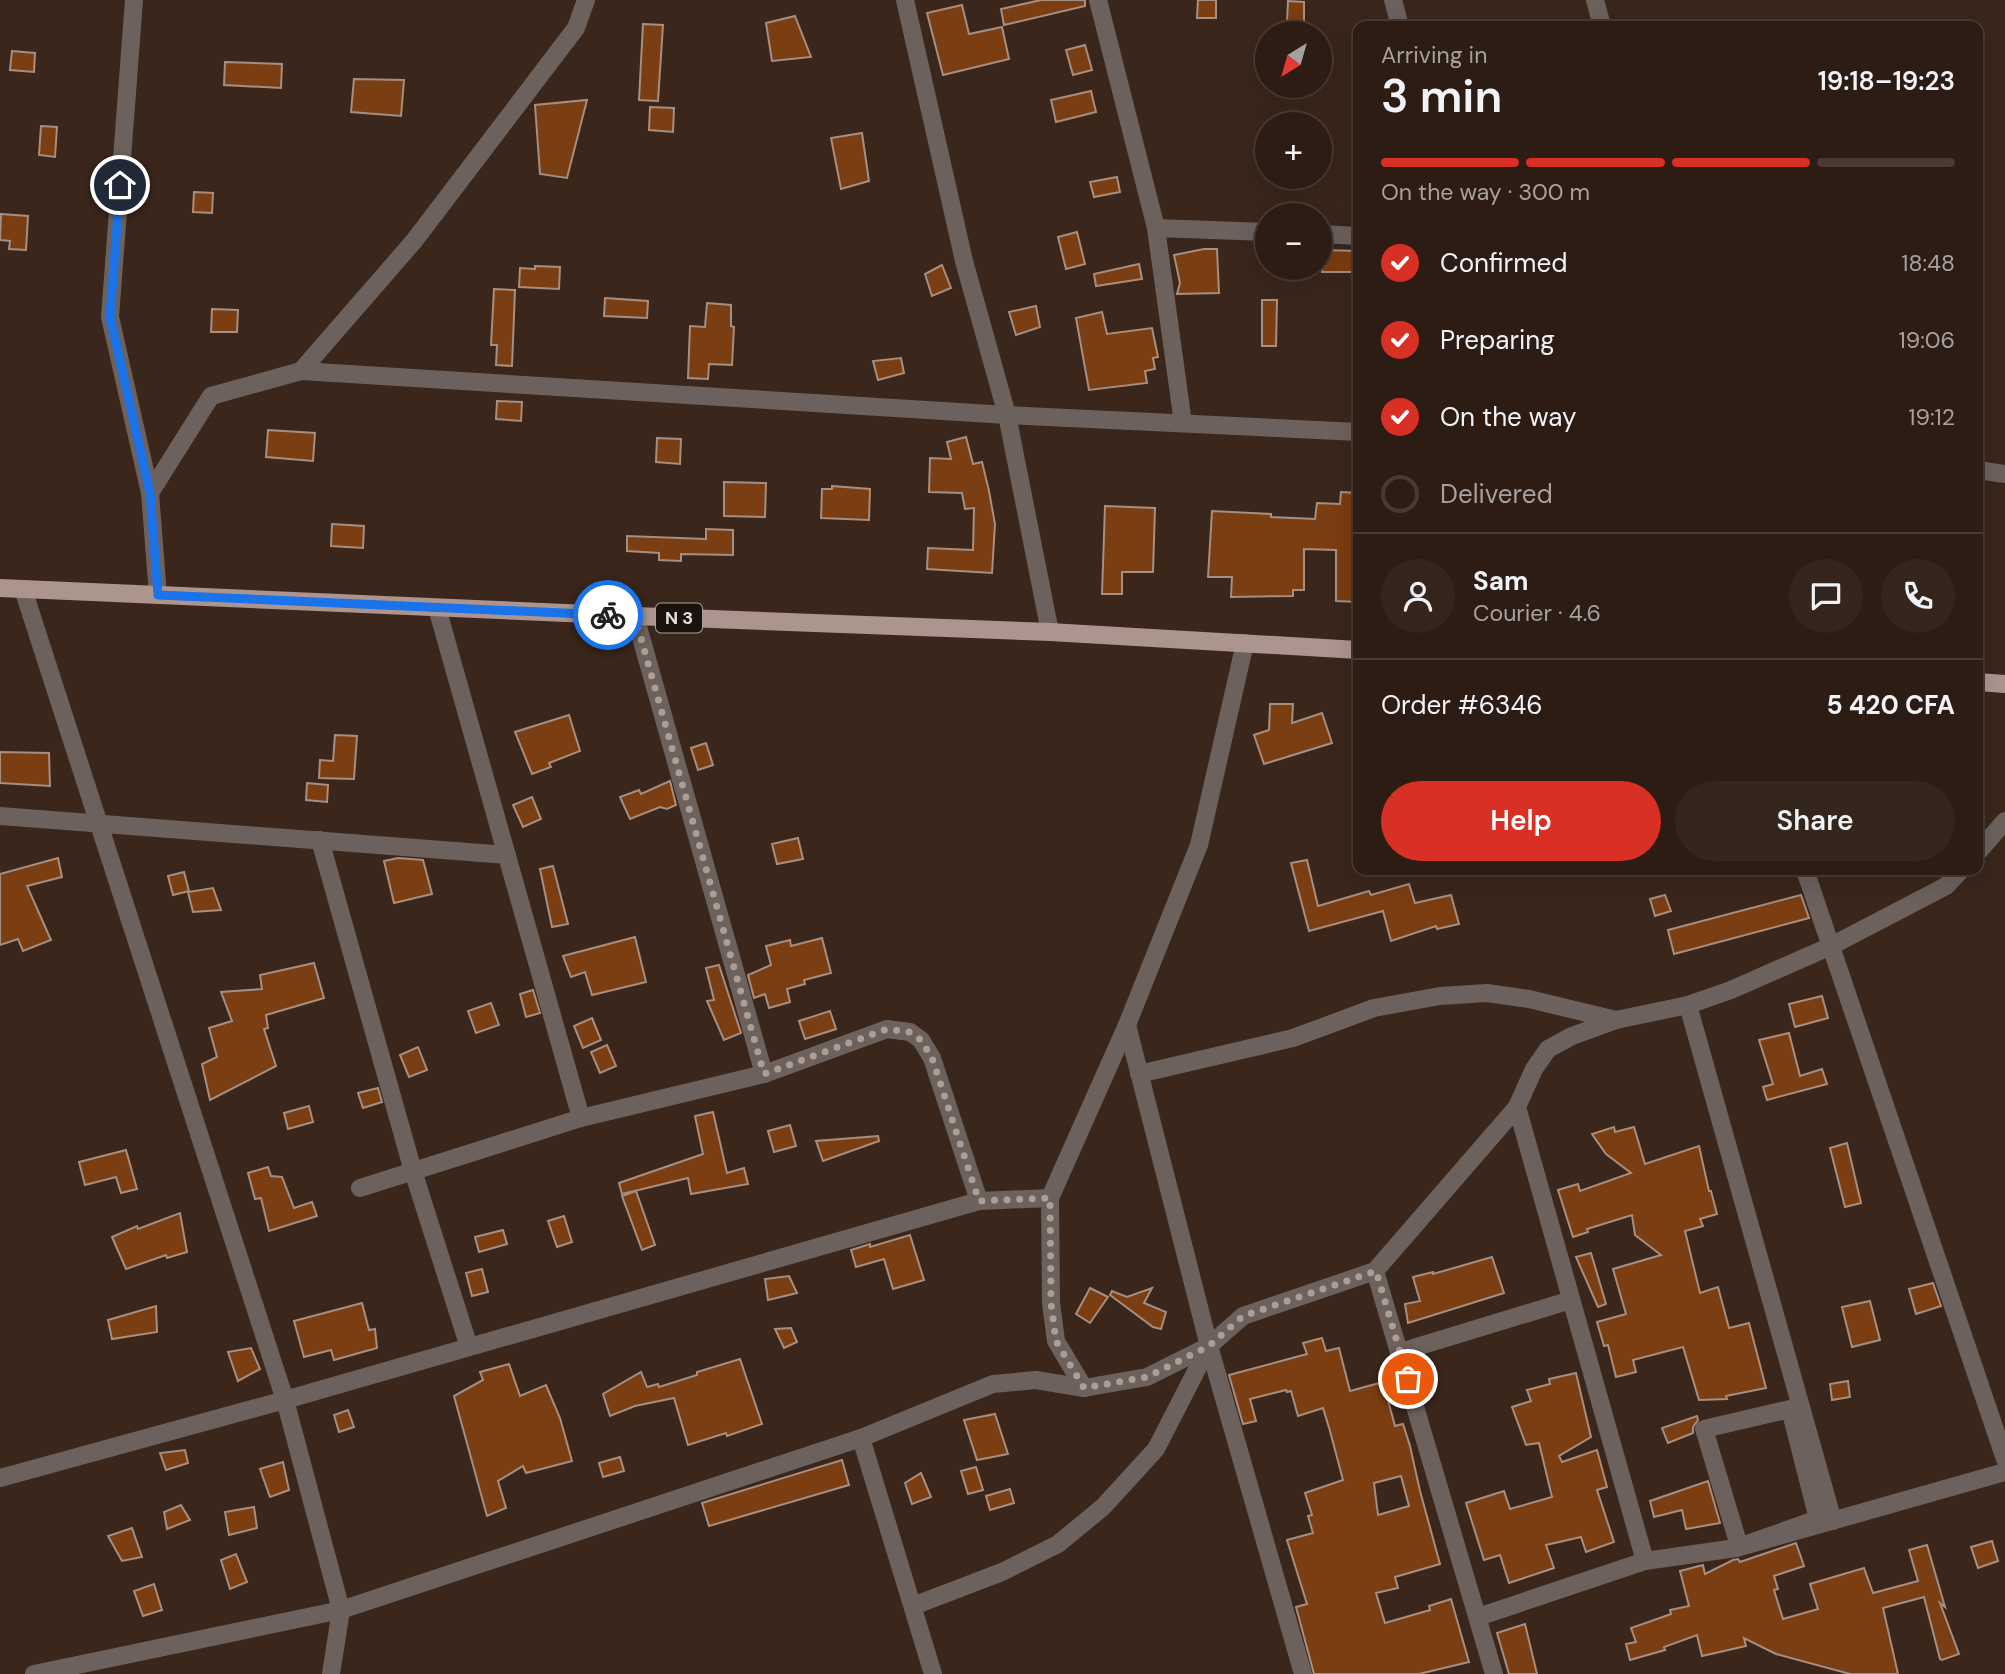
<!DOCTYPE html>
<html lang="en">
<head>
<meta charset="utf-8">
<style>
	:root { --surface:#2c1c14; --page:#34251d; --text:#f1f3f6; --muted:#a6a1a0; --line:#483a34; --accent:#d93025 }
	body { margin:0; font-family:"DM Sans",sans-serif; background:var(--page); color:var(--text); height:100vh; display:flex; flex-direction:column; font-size:26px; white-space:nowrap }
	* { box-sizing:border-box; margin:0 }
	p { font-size:23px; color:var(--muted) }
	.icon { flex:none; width:38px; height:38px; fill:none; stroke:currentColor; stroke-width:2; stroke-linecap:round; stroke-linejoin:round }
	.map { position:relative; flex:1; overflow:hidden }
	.sheet { position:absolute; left:1353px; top:21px; width:630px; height:854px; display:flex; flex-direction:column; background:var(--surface); border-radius:14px; box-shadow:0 7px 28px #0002,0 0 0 2px var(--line) }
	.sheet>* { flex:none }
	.needle { width:46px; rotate:217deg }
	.tools { position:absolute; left:1255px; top:21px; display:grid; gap:14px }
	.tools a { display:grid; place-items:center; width:77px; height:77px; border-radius:50%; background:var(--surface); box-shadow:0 7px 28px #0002,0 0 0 2px var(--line); font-size:35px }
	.pin { position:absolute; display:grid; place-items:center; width:60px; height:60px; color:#fff; margin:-30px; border:4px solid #fff; border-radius:50%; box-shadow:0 2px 7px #0007 }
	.courier { position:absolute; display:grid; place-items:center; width:70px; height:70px; margin:-35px; border:5px solid #1a73e8; border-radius:50%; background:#fff; color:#222; box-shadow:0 2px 9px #0007 }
	.headline em { font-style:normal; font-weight:600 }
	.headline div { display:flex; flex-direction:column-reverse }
	.headline { display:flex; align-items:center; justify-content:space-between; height:119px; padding:0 28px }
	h1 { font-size:46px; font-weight:600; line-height:52px }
	.bar { display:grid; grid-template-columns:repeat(4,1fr); gap:10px 7px; align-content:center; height:84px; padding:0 28px }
	.bar i { height:9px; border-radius:5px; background:var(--line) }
	.bar .active { background:var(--accent) }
	.bar p { grid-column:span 4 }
	.line { display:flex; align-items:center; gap:18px; padding:0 28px; border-top:2px solid var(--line) }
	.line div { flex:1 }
	.round { display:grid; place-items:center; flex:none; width:74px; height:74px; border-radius:37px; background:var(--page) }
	ol { padding:0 28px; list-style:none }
	li { display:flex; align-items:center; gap:21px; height:77px }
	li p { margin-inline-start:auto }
	li .icon { padding:7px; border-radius:50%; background:var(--accent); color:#fff; stroke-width:4 }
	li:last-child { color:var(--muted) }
	li i { width:38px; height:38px; border:4px solid var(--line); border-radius:50% }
	.cta { display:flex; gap:14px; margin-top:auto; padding:14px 28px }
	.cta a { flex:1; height:80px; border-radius:42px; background:var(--accent); color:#fff; font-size:28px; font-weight:600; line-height:80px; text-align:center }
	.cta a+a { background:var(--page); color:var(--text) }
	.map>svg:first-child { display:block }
</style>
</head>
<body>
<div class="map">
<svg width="2005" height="1674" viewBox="0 0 2005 1674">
	<rect width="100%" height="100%" fill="#3a261b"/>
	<!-- building -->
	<g fill="#7b3d12" stroke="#a68e80" stroke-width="2" fill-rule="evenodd">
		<polygon points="1041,0 1085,0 1085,6 1004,25 1001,9"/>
		<polygon points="1198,0 1216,0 1216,18 1197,18"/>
		<polygon points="1288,1 1304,2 1304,22 1287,21"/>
		<polygon points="962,5 969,34 1002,27 1009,59 943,75 927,13"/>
		<polygon points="795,16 811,57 772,61 766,23"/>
		<polygon points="643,24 663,25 658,101 639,100"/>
		<polygon points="1085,45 1092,70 1073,75 1066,50"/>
		<polygon points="12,51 35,53 34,72 10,70"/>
		<polygon points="225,62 282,64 281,88 224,85"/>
		<polygon points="354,79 404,80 401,116 351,112"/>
		<polygon points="1091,91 1096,112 1056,122 1051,100"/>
		<polygon points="587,100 567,178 540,174 535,105"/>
		<polygon points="650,107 674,108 673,132 649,130"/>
		<polygon points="41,126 57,127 55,157 39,155"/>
		<polygon points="862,133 869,181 841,189 831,138"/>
		<polygon points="1117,177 1120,192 1094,197 1090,182"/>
		<polygon points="194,192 213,193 212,213 193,212"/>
		<polygon points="1,214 28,216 26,250 9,249 10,241 0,240"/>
		<polygon points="1077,232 1085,264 1066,269 1058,237"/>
		<polygon points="1204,249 1217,249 1219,293 1177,294 1180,283 1174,255"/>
		<polygon points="1323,250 1358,251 1358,272 1322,272"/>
		<polygon points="1139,264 1142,279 1096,286 1094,274"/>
		<polygon points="942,265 951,288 932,296 925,274"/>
		<polygon points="535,266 560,267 559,289 519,287 520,268 535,269"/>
		<polygon points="494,289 515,290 512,366 496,365 497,345 491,345"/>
		<polygon points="605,298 648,301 647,318 604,316"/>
		<polygon points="1262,300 1277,300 1276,346 1262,346"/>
		<polygon points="707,303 731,305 731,326 734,327 732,365 709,364 708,379 688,378 690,326 705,327"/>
		<polygon points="1036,306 1040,327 1016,335 1009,312"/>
		<polygon points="212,309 238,310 237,332 211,332"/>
		<polygon points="1102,312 1107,334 1152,328 1158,357 1153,358 1155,369 1145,371 1147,383 1089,390 1076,318"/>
		<polygon points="901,358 904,373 878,380 873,361"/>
		<polygon points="497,401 522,402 521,421 496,419"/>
		<polygon points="268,430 315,433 313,461 266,457"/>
		<polygon points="966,437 973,464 982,462 989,491 995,524 992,573 927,569 928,548 973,550 974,508 965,509 962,493 929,492 930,458 951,459 947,442"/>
		<polygon points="657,438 681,439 680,464 656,462"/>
		<polygon points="724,482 766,483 765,517 724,516"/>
		<polygon points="832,486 870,489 869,520 821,518 822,489 832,489"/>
		<polygon points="1341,492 1358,493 1358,602 1336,601 1336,550 1304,549 1304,590 1293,590 1293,596 1231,597 1232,577 1208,577 1212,511 1271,514 1271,517 1315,519 1317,503 1340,504"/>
		<polygon points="1105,506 1155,508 1153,572 1122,572 1122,594 1102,594"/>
		<polygon points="332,524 364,526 363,548 331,546"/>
		<polygon points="706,529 733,530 733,555 681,554 681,561 659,560 659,553 627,551 627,536 706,539"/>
		<polygon points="1270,704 1293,704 1292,723 1322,713 1332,743 1264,764 1254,735 1269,730"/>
		<polygon points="569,715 580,751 549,763 551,767 532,774 515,732"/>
		<polygon points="335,735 357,736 354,779 319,778 320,760 333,761"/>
		<polygon points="706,743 713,765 698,770 691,748"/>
		<polygon points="0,752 49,753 50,786 0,783"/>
		<polygon points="670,781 676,805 667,809 660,807 630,819 620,797 639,790 641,794"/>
		<polygon points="307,783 328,785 327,802 306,800"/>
		<polygon points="532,797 541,819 523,827 513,805"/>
		<polygon points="798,838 803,859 777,864 772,844"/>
		<polygon points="58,858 62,877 27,886 51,940 23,951 18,939 0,945 0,874"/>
		<polygon points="398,858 423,860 432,894 394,903 384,861"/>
		<polygon points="1307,860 1318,906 1369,891 1371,895 1409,884 1415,903 1451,895 1459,924 1437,929 1436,926 1391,941 1383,911 1309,931 1291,863"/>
		<polygon points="553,866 568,924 552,927 540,869"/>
		<polygon points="184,872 189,891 173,895 168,876"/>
		<polygon points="213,888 221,910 193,912 188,892"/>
		<polygon points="1665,895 1671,911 1655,916 1650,899"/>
		<polygon points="1801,895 1809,918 1674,954 1668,930"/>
		<polygon points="635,937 646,982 592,995 585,972 571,977 563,956"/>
		<polygon points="822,938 831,973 804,980 805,984 787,989 790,1002 769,1008 765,994 754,998 748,975 771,965 766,946 790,940 791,946"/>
		<polygon points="314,963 324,998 266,1015 268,1028 264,1029 276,1066 210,1100 202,1064 217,1057 209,1028 232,1021 221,992 262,989 260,975"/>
		<polygon points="719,965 741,1033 724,1040 707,1001 714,1000 706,968"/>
		<polygon points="533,990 540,1013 526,1017 520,994"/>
		<polygon points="1822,996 1828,1018 1795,1027 1789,1004"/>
		<polygon points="491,1003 499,1025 476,1033 468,1011"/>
		<polygon points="830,1011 836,1029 805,1039 799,1021"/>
		<polygon points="592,1018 601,1040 583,1048 574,1026"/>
		<polygon points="1789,1033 1800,1076 1822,1069 1827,1084 1767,1100 1763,1087 1773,1084 1759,1040"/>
		<polygon points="607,1045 616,1066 600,1073 591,1052"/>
		<polygon points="418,1047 427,1070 409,1077 400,1055"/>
		<polygon points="378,1088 382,1102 363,1108 358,1093"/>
		<polygon points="309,1106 313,1122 288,1129 284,1113"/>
		<polygon points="713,1112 727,1173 744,1168 748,1184 691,1194 688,1178 622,1194 619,1183 703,1154 695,1116"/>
		<polygon points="790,1125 796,1146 774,1152 768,1131"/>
		<polygon points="1614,1127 1615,1132 1634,1127 1645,1164 1699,1146 1709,1191 1711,1191 1717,1214 1700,1219 1703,1226 1685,1231 1700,1293 1718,1287 1729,1328 1749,1323 1766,1388 1726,1396 1727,1399 1699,1400 1683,1347 1633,1360 1636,1372 1616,1377 1608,1345 1604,1346 1597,1322 1626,1314 1613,1269 1661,1255 1635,1235 1632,1215 1587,1229 1588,1232 1573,1237 1558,1190 1578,1184 1580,1191 1631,1173 1606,1154 1592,1134"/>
		<polygon points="878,1136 879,1141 823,1161 816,1141"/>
		<polygon points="1847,1143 1861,1203 1845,1207 1830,1148"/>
		<polygon points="126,1150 137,1189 121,1193 116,1177 85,1185 79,1162"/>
		<polygon points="268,1167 271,1176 282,1177 294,1208 312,1202 317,1216 269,1231 261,1198 255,1199 248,1173"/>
		<polygon points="636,1191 655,1245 642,1250 622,1196"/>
		<polygon points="180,1213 187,1252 167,1258 166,1255 126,1269 112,1237 137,1226 138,1229"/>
		<polygon points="564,1216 572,1242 557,1247 548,1221"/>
		<polygon points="503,1230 507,1244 479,1252 475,1237"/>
		<polygon points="910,1235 924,1280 893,1289 884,1259 856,1267 851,1250 870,1244 870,1247"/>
		<polygon points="1591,1253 1606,1304 1598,1307 1576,1257"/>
		<polygon points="1492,1257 1504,1293 1408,1323 1405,1304 1420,1301 1413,1277 1433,1272 1433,1274"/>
		<polygon points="482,1269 488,1292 472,1296 466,1273"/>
		<polygon points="789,1276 797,1293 768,1300 765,1279"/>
		<polygon points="1933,1283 1941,1306 1916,1314 1909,1289"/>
		<polygon points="1090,1288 1108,1297 1090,1323 1076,1314"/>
		<polygon points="1152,1288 1144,1303 1166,1312 1161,1329 1153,1327 1110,1295 1112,1291 1127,1297"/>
		<polygon points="1870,1301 1880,1340 1852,1347 1842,1307"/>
		<polygon points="362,1303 369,1330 375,1329 377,1348 334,1360 331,1350 304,1357 294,1321"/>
		<polygon points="156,1306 157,1332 112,1339 108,1320"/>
		<polygon points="791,1328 797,1342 784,1348 775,1329"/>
		<path d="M1322 1338 1326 1351 1339 1348 1350 1391 1383 1382 1395 1426 1403 1424 1410 1446 1420 1491 1440 1564 1395 1577 1398 1588 1376 1593 1385 1623 1430 1610 1429 1606 1451 1599 1469 1662 1419 1674H1314L1296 1607 1307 1604 1287 1540 1313 1533 1308 1516 1312 1515 1305 1493 1343 1480 1330 1431 1323 1408 1298 1416 1291 1391 1287 1392 1286 1390 1250 1399 1256 1421 1243 1424 1229 1375 1307 1354 1303 1343ZM1401 1476 1409 1506 1378 1515 1374 1483Z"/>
		<polygon points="251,1348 260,1369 238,1381 228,1352"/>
		<polygon points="740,1359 762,1424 727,1436 726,1433 688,1445 674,1398 635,1406 610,1416 603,1394 641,1372 647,1387 658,1384 659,1387 697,1375 697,1372"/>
		<polygon points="509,1364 520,1396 546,1385 560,1418 572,1461 526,1473 523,1466 498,1481 506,1508 487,1516 454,1396 483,1380 480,1372"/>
		<polygon points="1576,1373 1591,1437 1559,1456 1562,1462 1597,1450 1607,1487 1597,1490 1614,1542 1586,1552 1581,1537 1546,1545 1554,1568 1509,1583 1500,1555 1484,1560 1466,1503 1504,1491 1510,1509 1552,1497 1539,1443 1526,1445 1512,1407 1531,1401 1527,1390 1550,1384 1549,1379"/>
		<polygon points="1848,1381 1850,1397 1832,1400 1830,1384"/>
		<polygon points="348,1410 354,1427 339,1432 334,1415"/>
		<polygon points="995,1414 1008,1454 977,1460 964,1420"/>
		<polygon points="1697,1416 1698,1420 1693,1427 1693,1433 1668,1443 1662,1428"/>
		<polygon points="185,1450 188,1463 166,1470 160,1453"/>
		<polygon points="620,1457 624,1471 603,1477 599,1463"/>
		<polygon points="842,1460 849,1485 709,1526 702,1503"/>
		<polygon points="283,1462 289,1490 270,1497 260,1469"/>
		<polygon points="976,1467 983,1490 968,1494 961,1471"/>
		<polygon points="921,1473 931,1497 912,1504 905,1483"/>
		<polygon points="1708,1481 1720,1523 1686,1529 1682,1510 1654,1517 1650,1501"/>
		<polygon points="1010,1489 1014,1503 990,1510 986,1496"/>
		<polygon points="181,1505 190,1520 167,1529 164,1512"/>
		<polygon points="254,1507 257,1528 229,1535 225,1512"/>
		<polygon points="132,1528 142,1557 122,1561 108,1536"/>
		<polygon points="1992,1541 1998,1561 1978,1568 1971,1547"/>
		<polygon points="1796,1543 1804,1566 1774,1576 1778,1589 1774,1590 1783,1619 1818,1609 1810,1584 1864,1568 1873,1593 1918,1581 1909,1550 1927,1545 1945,1607 1940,1603 1959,1654 1942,1660 1940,1659 1924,1597 1883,1608 1898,1674 1850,1674 1776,1654 1744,1638 1746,1646 1702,1656 1697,1635 1664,1647 1665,1650 1630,1660 1626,1644 1636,1642 1631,1628 1671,1614 1670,1610 1689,1606 1680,1571 1703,1565 1705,1574 1733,1560 1738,1559 1740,1562"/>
		<polygon points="236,1554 247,1582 230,1589 221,1560"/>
		<polygon points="154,1584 162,1610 143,1616 134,1591"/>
		<polygon points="1525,1624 1537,1674 1509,1674 1497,1633"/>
	</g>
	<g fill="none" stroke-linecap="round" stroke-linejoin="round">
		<!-- street -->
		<g stroke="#6c615d" stroke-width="18">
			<polyline points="134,0 110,317 150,493"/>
			<polyline points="905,0 964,261 1007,415 1050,632"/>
			<polyline points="1098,0 1156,228 1183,423"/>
			<polyline points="1393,0 1400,26"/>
			<polyline points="1595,0 1602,26"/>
			<polyline points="1156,228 1267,232"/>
			<polyline points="1320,234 1358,236"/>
			<polyline points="301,371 1007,415 1358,432"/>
			<polyline points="1978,470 2005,474"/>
			<polyline points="23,589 285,1400 341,1610 331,1674"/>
			<polyline points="158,595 150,493 211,396 301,371 414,241 576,28 586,0"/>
			<polyline points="437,608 581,1118"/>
			<polyline points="635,616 764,1074"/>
			<polyline points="0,816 507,855"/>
			<polyline points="320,840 413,1171 469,1347"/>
			<polyline points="1978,852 2005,821"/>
			<polyline points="1805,870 2005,1459"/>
			<polyline points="1688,1005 1833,1521"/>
			<polyline points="1127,1025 1209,1346 1303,1674"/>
			<polyline points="1139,1074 1293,1038 1374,1008 1440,996 1487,993 1529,999 1616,1020"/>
			<polyline points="1517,1107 1645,1561"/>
			<polyline points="360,1188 581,1118 764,1074 887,1029 910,1032 921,1040 932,1058 979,1201"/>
			<polyline points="1375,1271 1494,1674"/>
			<polyline points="1400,1352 1571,1300"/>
			<polyline points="1084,1388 1056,1341 1051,1303 1050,1198 1127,1025 1199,845 1245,643"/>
			<polygon points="1790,1409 1818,1519 1736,1548 1737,1539 1704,1429"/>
			<polyline points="861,1438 933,1674"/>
			<polyline points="0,1478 285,1400 979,1201 1050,1198"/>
			<polyline points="913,1606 1002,1572 1058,1544 1103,1507 1156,1449 1209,1346"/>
			<polyline points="1478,1617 1645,1561 1736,1548 2005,1472"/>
			<polyline points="34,1674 341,1610 861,1438 993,1384 1036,1380 1084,1388 1147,1377 1209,1346 1243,1316 1375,1271 1517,1107 1534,1069 1548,1049 1572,1036 1616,1020 1688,1005 1731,990 1831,946 1946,886 1961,870"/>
		</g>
		<!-- primary -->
		<g stroke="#ad958f" stroke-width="18">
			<polyline points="0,588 635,616 1050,632 1358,650"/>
			<polyline points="1978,682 2005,684"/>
		</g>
	</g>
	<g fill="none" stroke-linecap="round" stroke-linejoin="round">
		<!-- done -->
		<polyline stroke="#ad9e95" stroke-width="7" stroke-dasharray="0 12.6" points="608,615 635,617 764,1074 887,1029 910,1032 921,1040 932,1058 979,1201 1050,1198 1051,1303 1056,1341 1084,1388 1147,1377 1209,1346 1243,1316 1376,1271 1408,1379"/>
		<!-- route -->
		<polyline stroke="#1a73e8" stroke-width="9" points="120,185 110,317 150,493 158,595 608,615"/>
	</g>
	<g text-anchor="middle" stroke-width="6" stroke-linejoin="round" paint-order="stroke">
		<!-- shield labels -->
		<rect fill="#1a120d" stroke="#aca19a" stroke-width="2" x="656" y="603.5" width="46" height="29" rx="5"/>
		<g font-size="18" font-weight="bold" fill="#ebded7">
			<text x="679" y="624">N 3</text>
		</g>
	</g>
</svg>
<div class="tools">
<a><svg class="needle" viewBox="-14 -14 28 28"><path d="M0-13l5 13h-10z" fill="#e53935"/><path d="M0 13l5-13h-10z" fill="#a6a1a0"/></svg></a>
<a>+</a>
<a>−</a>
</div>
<div class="pin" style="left:1408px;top:1379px;background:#ea580c"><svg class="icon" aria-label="bag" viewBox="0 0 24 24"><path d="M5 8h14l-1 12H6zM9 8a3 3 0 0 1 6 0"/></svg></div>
<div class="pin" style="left:120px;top:185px;background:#1f2937"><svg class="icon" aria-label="home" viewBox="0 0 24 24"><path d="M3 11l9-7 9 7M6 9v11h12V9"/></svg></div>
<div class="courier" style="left:608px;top:615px"><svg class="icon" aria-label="bike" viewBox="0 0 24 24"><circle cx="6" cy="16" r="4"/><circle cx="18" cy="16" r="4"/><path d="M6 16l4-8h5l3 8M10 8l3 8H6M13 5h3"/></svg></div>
<section class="sheet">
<div class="headline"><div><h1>3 min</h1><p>Arriving in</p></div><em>19:18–19:23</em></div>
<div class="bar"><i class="active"></i><i class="active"></i><i class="active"></i><i></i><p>On the way · 300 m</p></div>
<ol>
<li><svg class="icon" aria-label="check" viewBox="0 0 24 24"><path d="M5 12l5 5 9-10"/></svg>Confirmed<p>18:48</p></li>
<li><svg class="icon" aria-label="check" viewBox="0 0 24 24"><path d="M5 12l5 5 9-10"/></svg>Preparing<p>19:06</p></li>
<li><svg class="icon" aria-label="check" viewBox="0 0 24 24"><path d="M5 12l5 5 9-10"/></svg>On the way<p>19:12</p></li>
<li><i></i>Delivered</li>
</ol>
<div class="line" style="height:126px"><a class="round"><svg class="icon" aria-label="person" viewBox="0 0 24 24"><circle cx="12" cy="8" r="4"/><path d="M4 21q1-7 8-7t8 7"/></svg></a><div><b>Sam</b><p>Courier · 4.6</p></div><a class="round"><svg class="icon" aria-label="chat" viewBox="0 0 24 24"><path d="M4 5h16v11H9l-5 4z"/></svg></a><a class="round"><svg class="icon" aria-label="phone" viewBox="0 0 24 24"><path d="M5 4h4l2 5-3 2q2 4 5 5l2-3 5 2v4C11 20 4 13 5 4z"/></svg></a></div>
<div class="line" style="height:91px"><div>Order #6346</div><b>5 420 CFA</b></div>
<div class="cta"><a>Help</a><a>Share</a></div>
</section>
</div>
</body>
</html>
